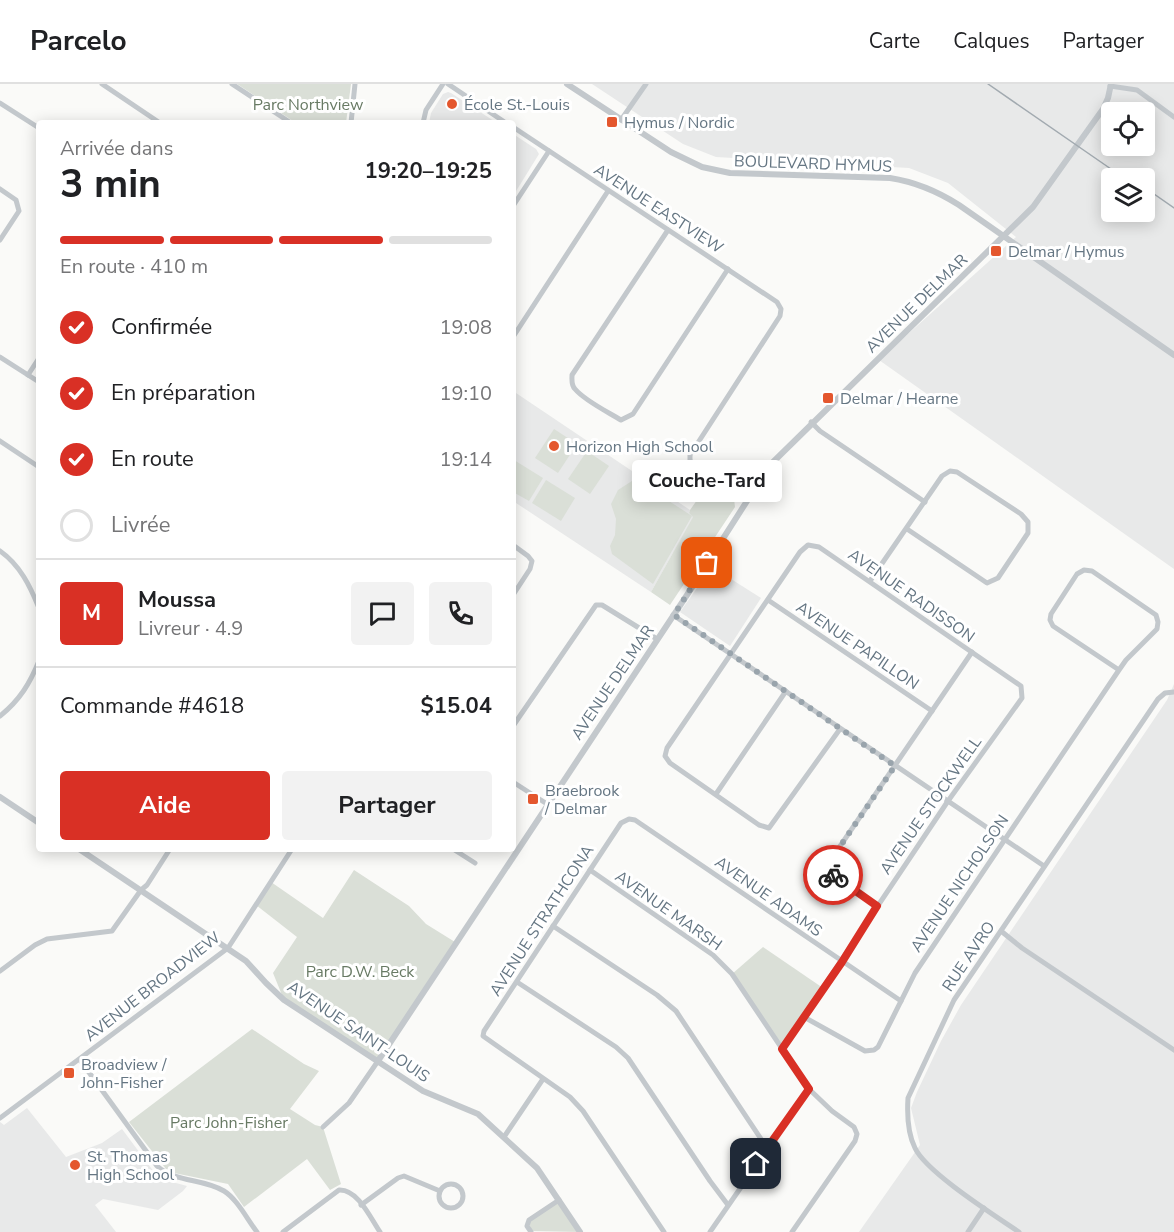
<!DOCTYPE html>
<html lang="fr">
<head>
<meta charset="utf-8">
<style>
	:root { --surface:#fff; --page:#f2f2f2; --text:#202124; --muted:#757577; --line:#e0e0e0; --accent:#d93025 }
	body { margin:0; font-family:"Nunito Sans",sans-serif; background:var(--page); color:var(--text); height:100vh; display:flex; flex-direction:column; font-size:22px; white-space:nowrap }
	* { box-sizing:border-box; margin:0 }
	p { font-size:20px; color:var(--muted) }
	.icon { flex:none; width:33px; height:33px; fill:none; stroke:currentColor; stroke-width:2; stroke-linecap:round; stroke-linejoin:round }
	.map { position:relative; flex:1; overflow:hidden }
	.side { position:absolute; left:36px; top:36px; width:480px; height:732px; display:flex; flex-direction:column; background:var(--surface); border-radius:6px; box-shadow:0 3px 15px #0003 }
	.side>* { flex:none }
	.fabs { position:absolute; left:1101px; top:18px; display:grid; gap:12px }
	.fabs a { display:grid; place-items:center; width:54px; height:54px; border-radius:6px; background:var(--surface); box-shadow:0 3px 15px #0003; font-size:30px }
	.pin { position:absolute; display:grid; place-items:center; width:51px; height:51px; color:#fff; margin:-26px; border-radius:12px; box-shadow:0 3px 9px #0006 }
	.courier { position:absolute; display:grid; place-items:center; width:60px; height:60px; margin:-30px; border:4px solid #d93025; border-radius:50%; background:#fff; color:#222; box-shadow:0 2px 8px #0007 }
	.bubble { position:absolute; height:42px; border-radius:6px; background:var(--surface); box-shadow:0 3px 15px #0003; font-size:20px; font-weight:700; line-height:42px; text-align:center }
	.headline em { font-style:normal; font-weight:700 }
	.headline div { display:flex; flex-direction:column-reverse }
	.headline { display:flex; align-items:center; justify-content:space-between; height:102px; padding:0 24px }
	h1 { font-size:39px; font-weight:700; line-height:45px }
	.bar { display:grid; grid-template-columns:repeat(4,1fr); gap:9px 6px; align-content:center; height:72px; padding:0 24px }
	.bar i { height:8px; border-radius:4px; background:var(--line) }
	.bar .active { background:var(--accent) }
	.bar p { grid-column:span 4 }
	.line { display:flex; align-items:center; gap:15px; padding:0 24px; border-top:2px solid var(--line) }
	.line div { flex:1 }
	.round { display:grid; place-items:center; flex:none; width:63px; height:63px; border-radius:6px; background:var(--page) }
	ol { padding:0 24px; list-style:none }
	li { display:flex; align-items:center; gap:18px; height:66px }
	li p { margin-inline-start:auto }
	li .icon { padding:6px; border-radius:50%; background:var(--accent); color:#fff; stroke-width:4 }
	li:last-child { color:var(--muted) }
	li i { width:33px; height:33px; border:3px solid var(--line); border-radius:50% }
	.cta { display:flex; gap:12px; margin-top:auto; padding:12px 24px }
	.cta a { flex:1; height:69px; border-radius:6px; background:var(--accent); color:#fff; font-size:24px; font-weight:700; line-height:69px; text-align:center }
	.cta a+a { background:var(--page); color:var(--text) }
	header { display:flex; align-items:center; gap:36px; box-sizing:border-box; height:84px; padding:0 30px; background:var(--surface); border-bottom:2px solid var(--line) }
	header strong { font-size:28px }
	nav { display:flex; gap:33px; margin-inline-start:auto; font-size:21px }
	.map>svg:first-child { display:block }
</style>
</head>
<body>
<header>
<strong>Parcelo</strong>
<nav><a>Carte</a><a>Calques</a><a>Partager</a></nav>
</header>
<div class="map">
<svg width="1174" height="1148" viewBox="0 0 1174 1148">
	<rect width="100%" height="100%" fill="#fafaf8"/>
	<!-- built -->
	<g fill="#e8e9e9" fill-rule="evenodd">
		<path d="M592 0H1174V485L879 276 1016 153 948 99 909 84 716 73 683 60ZM1112 28H1144V62H1112ZM1112 94H1144V128H1112Z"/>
		<polygon points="448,8 451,9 497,39 429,39 431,29 443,10"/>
		<polygon points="513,50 536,65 539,70 513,112"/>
		<polygon points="513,307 690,426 689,429 694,432 651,508 513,417"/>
		<polygon points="712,483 761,514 730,562 680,528"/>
		<polygon points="1174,600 1174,1148 859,1148 920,1061 911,1024 917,1008 941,957 961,921 1167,616"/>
		<polygon points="27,1024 66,1073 102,1059 122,1045 154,1088 165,1096 187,1102 183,1107 158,1126 103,1115 95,1121 116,1148 0,1148 0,1038 4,1041"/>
	</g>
	<!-- green -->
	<g fill="#dadfd7">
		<polygon points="237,0 351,0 346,39 296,39"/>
		<polygon points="554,345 577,360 558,389 535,374"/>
		<polygon points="587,367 609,382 590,410 568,395"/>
		<polygon points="514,376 543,394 529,417 513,408"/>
		<polygon points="635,395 692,432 653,500 612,470 610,462 615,451 616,435 611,420 618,406"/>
		<polygon points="546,396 575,414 561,437 532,419"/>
		<polygon points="709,399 734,415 735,423 670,521 651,508 693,433 689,429 690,426"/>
		<polygon points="354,786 409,822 426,840 455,858 378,977 284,916 273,889 297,853 256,821 271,798 323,834"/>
		<polygon points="763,863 823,904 782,965 732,890"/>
		<polygon points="252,945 304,980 319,987 290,1025 315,1041 323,1043 341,1100 330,1106 307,1075 244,1123 228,1100 174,1089 166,1085 129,1038"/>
		<polygon points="559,1116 580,1148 531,1147 529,1136"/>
	</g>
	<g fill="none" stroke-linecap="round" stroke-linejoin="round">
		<!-- minor -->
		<g stroke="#c3c8cc" stroke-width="5">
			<polyline points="102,0 160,39"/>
			<polyline points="232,0 291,39"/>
			<polyline points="448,0 506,39"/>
			<polyline points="1110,2 1137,6 1174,33"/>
			<polyline points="0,19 39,44"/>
			<polyline points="621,36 646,0"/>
			<polyline points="351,39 355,0"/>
			<polyline points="423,39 426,26 443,0"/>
			<polyline points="513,43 777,218 781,225 780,232 690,371 690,376 694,383 747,417"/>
			<polyline points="0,105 16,116 19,127 0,156"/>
			<polyline points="513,122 549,67"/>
			<path d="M668 146 572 291C572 296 571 301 575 305 585 317 608 328 621 336L633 330 728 185"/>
			<polyline points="513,253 608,107"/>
			<polyline points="0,273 39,298"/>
			<polyline points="28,291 39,274"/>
			<polyline points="811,338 820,347 925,418"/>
			<polyline points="0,357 39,383"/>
			<polyline points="513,461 528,472 532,477 530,485 513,511"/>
			<path d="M0 467C20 481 30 502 39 524"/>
			<polyline points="870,497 942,392 950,387 957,388 1021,430 1028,438 1028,449 998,494 987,499 907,445"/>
			<polyline points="768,516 932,627"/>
			<polyline points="673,531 1044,782"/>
			<path d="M0 632C20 616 30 599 39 577"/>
			<polyline points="513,642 596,521 602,521 657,555"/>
			<polyline points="513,698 547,720"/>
			<polyline points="716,710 786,607"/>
			<polyline points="453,765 475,779"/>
			<polyline points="590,786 713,871 732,890 809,1005 832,1027 854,1043 857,1050 855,1057 792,1148"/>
			<polyline points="877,822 834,793 829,785 830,777 972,568"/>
			<polyline points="553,842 657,911 676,927 767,1064"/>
			<polyline points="1001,847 1022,864 1174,966"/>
			<polyline points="0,887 35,861 47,855 112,847 141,806 147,801 170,765"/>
			<polyline points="517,898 616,963 628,974 710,1097 728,1121"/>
			<polyline points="804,933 865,967 874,966 878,963 915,889 1119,586 1126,576 1157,545 1158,538 1156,531 1092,487 1084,486 1077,490 1051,530 1050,536 1053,542 1119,586"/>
			<polyline points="782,965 948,717 1022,614 1021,602 819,463 808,461 800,468 667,664 665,672 670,679 759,741 769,744 840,645"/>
			<path d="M80 976 157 1082C176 1099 202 1094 224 1107 237 1115 247 1135 257 1148"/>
			<polyline points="0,1034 228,864 292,765"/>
			<polyline points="323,1043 349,1019 378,977"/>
			<polyline points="504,1053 543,995"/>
			<circle cx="451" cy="1112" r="12"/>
			<polyline points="361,1121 398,1094 404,1092 440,1107"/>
			<path d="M283 1148 339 1106C358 1105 371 1135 380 1148"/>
			<polyline points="531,1148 527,1142 529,1136 559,1116"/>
			<polyline points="664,1148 583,1027 570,1013 483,952 484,947 621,739 629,735 635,736 901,917"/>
			<polyline points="710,1148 809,1005"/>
			<polyline points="968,1148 984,1124"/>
			<path d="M1019 1148C994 1131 926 1088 915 1064 907 1048 907 1030 908 1014L954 916 1158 615 1165 609 1174 608"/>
		</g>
		<!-- tertiary -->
		<g stroke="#c3c8cc" stroke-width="6">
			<path d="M567 0 671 68 702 83 730 89 890 94C916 98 937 107 959 121L1174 271"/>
			<polyline points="0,713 39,739"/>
			<polyline points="79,765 246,877 266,899 284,916 307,931 423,1007 478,1030 537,1084 580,1148"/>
			<polyline points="378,977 687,511 770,381 1033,123 1103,25 1108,14 1111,0"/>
		</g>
		<!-- tram -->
		<g stroke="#a2aab0" stroke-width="1.5">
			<polyline points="988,0 1124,94"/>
			<polyline points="1144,103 1174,124"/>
		</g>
	</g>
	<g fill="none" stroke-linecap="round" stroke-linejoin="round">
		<!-- done -->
		<polyline stroke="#99a4ac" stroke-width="6" stroke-dasharray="0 10.8" points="707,479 674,531 895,682 830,777 829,785 833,791"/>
		<!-- route -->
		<polyline stroke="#d93025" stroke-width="8" points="756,1080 809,1005 782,965 842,878 877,822 833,791"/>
	</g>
	<!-- markers -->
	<g fill="#e4572e" stroke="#fff" stroke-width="2">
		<circle cx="452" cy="20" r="6"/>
		<rect x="606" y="32" width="12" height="12" rx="3"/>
		<rect x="990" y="161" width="12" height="12" rx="3"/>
		<rect x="822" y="308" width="12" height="12" rx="3"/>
		<circle cx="554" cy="362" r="6"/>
		<rect x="527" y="709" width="12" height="12" rx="3"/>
		<rect x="63" y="983" width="12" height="12" rx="3"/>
		<circle cx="75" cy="1081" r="6"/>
	</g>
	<g text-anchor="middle" stroke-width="6" stroke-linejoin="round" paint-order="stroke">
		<!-- park labels -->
		<g font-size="16" fill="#687a64" stroke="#fff">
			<text x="308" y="26">Parc Northview</text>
			<text x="360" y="893">Parc D.W. Beck</text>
			<text x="229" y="1044">Parc John-Fisher</text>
		</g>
		<!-- poi labels -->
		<g font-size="16" fill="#657683" stroke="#fff" text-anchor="start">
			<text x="464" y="26">École St.-Louis</text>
			<text x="624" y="44">Hymus / Nordic</text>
			<text x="1008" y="173">Delmar / Hymus</text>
			<text x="840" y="320">Delmar / Hearne</text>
			<text x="566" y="368">Horizon High School</text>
			<text x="545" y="712">Braebrook<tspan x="545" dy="18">/ Delmar</tspan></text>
			<text x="81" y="986">Broadview /<tspan x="81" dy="18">John-Fisher</tspan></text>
			<text x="87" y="1078">St. Thomas<tspan x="87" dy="18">High School</tspan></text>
		</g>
		<!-- street labels -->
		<g font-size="16" fill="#657683" stroke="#fff">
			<text transform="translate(813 79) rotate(2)" y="6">BOULEVARD HYMUS</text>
			<text transform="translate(659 124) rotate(33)" y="6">AVENUE EASTVIEW</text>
			<text transform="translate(916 219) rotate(-44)" y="6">AVENUE DELMAR</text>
			<text transform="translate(912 511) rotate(35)" y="6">AVENUE RADISSON</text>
			<text transform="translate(858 561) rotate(34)" y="6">AVENUE PAPILLON</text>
			<text transform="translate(612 598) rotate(-56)" y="6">AVENUE DELMAR</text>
			<text transform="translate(930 721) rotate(-55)" y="6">AVENUE STOCKWELL</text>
			<text transform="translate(959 799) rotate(-56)" y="6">AVENUE NICHOLSON</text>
			<text transform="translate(769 812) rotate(35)" y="6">AVENUE ADAMS</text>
			<text transform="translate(669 826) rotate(35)" y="6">AVENUE MARSH</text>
			<text transform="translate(541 836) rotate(-57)" y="6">AVENUE STRATHCONA</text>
			<text transform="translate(968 872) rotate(-56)" y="6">RUE AVRO</text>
			<text transform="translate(152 902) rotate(-38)" y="6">AVENUE BROADVIEW</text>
			<text transform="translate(359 947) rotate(34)" y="6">AVENUE SAINT-LOUIS</text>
		</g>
	</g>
</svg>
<div class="fabs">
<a><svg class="icon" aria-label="locate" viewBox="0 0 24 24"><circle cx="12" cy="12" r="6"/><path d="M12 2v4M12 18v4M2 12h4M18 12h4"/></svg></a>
<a><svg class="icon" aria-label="layers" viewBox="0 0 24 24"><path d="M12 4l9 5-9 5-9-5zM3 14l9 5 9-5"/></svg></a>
</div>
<div class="pin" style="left:707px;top:479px;background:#ea580c"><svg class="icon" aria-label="bag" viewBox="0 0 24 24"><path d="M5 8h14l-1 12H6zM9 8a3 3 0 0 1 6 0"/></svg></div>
<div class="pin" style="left:756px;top:1080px;background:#1f2937"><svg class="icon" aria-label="home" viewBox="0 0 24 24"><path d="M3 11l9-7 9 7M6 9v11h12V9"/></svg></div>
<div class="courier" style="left:833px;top:791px"><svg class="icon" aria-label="bike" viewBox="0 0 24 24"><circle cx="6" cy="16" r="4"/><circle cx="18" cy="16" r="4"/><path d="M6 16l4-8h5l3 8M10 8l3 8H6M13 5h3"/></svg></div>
<div class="bubble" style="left:632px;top:376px;width:150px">Couche-Tard</div>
<section class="side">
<div class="headline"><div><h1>3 min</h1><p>Arrivée dans</p></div><em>19:20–19:25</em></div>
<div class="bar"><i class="active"></i><i class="active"></i><i class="active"></i><i></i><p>En route · 410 m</p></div>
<ol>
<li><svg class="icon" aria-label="check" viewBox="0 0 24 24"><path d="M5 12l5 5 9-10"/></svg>Confirmée<p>19:08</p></li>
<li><svg class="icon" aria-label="check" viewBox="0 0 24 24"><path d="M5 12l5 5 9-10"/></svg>En préparation<p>19:10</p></li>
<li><svg class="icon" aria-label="check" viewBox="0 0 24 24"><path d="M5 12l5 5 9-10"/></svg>En route<p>19:14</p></li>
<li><i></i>Livrée</li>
</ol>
<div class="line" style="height:108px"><b class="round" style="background:var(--accent);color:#fff">M</b><div><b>Moussa</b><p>Livreur · 4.9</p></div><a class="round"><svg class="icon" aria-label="chat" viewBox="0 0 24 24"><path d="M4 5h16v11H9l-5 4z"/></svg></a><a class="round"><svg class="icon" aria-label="phone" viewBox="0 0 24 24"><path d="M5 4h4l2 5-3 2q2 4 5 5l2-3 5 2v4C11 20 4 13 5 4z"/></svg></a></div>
<div class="line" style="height:78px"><div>Commande #4618</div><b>$15.04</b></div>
<div class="cta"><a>Aide</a><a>Partager</a></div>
</section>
</div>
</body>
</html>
